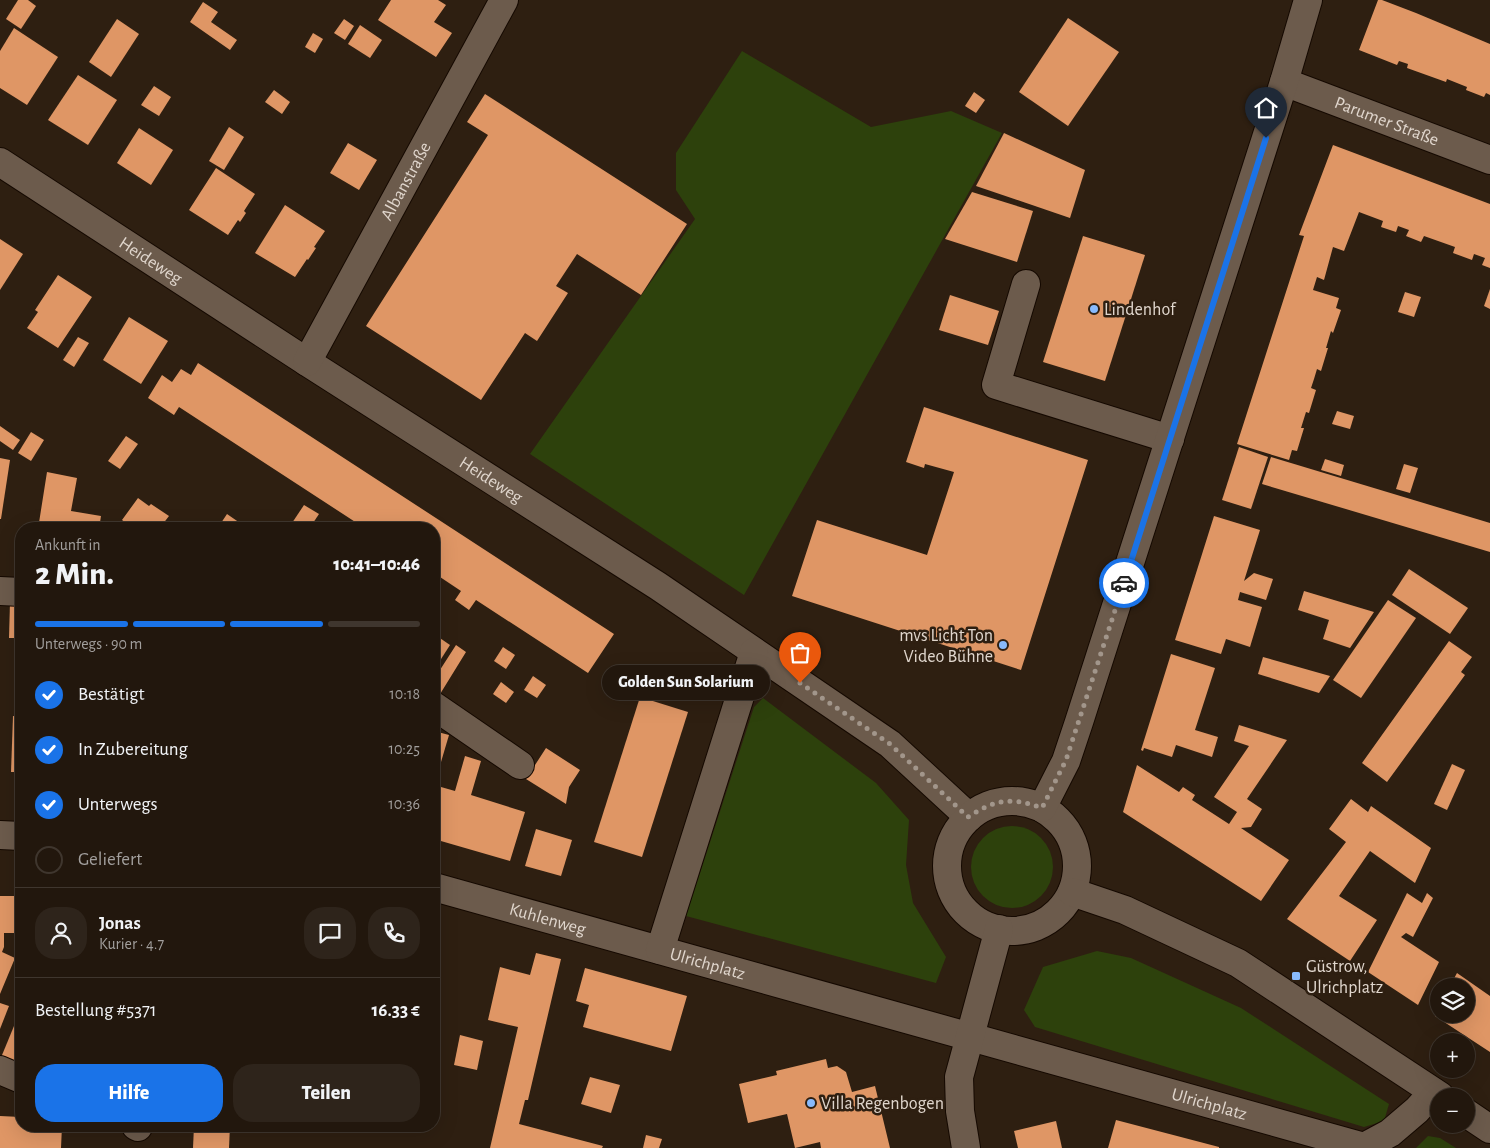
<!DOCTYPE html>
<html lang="de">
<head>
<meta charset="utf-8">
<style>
	:root { --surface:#22170d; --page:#2e241b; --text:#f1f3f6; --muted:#a29f9d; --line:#3f362e; --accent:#1a73e8 }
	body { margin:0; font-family:"Alegreya Sans",sans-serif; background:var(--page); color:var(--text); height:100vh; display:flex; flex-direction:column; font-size:19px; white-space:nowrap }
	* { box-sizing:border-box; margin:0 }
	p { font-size:16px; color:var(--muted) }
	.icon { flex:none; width:28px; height:28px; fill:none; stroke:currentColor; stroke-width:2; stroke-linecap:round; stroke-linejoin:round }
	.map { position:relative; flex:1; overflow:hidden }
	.drawer { position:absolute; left:15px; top:522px; width:425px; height:610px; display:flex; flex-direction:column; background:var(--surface); border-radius:20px; box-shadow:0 5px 20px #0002,0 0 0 1px var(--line) }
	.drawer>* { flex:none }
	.controls { position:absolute; left:1430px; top:978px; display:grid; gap:10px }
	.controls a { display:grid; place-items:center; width:45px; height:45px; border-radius:50%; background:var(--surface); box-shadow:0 5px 20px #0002,0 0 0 1px var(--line); font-size:25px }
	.pin { position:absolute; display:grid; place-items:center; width:42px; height:42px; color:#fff; margin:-51px -21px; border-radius:50% 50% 50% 0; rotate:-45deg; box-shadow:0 0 5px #0007 }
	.pin .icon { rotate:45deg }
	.courier { position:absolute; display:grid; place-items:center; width:50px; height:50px; margin:-25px; border:4px solid #1a73e8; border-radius:50%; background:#fff; color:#222; box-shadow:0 1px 6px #0007 }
	.bubble { position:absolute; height:35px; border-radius:18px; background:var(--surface); box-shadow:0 5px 20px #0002,0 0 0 1px var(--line); font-size:16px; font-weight:800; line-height:35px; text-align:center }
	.overview em { font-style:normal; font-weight:800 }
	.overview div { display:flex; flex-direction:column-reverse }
	.overview { display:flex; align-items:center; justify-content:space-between; height:85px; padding:0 20px }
	h1 { font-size:32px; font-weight:800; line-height:38px }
	.bar { display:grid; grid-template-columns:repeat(4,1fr); gap:8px 5px; align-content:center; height:60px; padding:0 20px }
	.bar i { height:6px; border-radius:4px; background:var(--line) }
	.bar .active { background:var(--accent) }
	.bar p { grid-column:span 4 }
	.line { display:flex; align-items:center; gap:12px; padding:0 20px; border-top:1px solid var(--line) }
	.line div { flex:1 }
	.round { display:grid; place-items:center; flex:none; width:52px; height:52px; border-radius:20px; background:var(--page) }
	ol { padding:0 20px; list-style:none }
	li { display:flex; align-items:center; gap:15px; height:55px }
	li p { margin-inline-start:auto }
	li .icon { padding:5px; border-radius:50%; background:var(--accent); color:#fff; stroke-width:4 }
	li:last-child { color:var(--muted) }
	li i { width:28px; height:28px; border:2px solid var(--line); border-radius:50% }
	.primary-button { display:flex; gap:10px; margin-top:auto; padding:10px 20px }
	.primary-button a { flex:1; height:58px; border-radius:20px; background:var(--accent); color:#fff; font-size:20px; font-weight:800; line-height:58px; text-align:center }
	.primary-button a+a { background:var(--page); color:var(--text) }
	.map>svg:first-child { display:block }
</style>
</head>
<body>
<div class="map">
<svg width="1490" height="1148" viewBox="0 0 1490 1148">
	<rect width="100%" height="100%" fill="#2e1f11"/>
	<!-- green -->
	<g fill="#2d410c">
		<polygon points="742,51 871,127 951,111 1002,133 744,595 530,454 695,219 676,190 676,153"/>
		<polygon points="763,698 876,783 909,820 906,865 913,903 946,957 936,983 686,916 754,707"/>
		<circle cx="1012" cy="867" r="41"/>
		<polygon points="1097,951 1131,958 1241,1008 1389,1104 1384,1121 1364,1127 1035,1027 1024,1010 1043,967"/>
		<polygon points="1428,1136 1440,1138 1456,1148 1416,1148"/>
	</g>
	<!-- building -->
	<g fill="#df9665">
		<polygon points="18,0 28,0 36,6 21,29 6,19"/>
		<polygon points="391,0 438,0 446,5 434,22 452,33 436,57 378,20"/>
		<polygon points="1378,0 1382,0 1416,13 1490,44 1490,95 1486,93 1484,97 1466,90 1467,87 1447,79 1446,82 1407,68 1408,64 1399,61 1397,65 1359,50"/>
		<polygon points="203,2 218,12 211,22 237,40 230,50 190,22"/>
		<polygon points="1068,18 1119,52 1068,126 1019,92"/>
		<polygon points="117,19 139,34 111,77 89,62"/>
		<polygon points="344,19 354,26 345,40 334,33"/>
		<polygon points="360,25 382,40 370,58 348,44"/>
		<polygon points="14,28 58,57 27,105 0,88 0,51"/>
		<polygon points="313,33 323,39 315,53 305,47"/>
		<polygon points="78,75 117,100 88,145 48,120"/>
		<polygon points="154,86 171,97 159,116 141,105"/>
		<polygon points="274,90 290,102 282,114 265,102"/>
		<polygon points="974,92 985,100 976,113 965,106"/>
		<polygon points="485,94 687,224 641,295 577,254 556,286 568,293 537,341 525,333 481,400 366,326 488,135 467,122"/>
		<polygon points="229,127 244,137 224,170 209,161"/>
		<polygon points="139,128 173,150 151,185 117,163"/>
		<polygon points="1004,133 1085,170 1070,218 976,186"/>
		<polygon points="348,143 377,160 359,190 330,173"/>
		<polygon points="1333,145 1490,204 1490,268 1482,265 1485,258 1474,254 1472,260 1453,253 1455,247 1424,236 1421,242 1406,236 1409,230 1398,226 1396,232 1381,227 1383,221 1359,212 1344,251 1333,247 1324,280 1317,277 1313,290 1339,298 1336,308 1341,310 1333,333 1331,331 1326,348 1328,348 1321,371 1317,369 1314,379 1311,388 1316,390 1309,413 1306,412 1301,428 1304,428 1297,451 1292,450 1289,460 1237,444 1304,236 1299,235"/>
		<polygon points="216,168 255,194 244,211 246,213 240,222 238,220 228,235 189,210"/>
		<polygon points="972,192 1033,211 1017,262 945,239"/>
		<polygon points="285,205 325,231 314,247 316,248 308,260 307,259 295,277 255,253"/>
		<polygon points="1083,236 1145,255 1105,381 1043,362"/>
		<polygon points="0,239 23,254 0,290"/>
		<polygon points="58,275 92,297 58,348 27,328 38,312 35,310"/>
		<polygon points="1490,289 1490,309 1484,306"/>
		<polygon points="1405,292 1421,297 1414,317 1398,312"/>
		<polygon points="950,295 999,311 988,345 939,330"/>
		<polygon points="129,317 168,341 141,384 103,360"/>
		<polygon points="78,337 89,343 74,367 63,360"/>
		<polygon points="198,363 614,634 588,673 476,600 469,610 455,600 461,591 434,573 434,529 366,529 179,407 174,415 148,398 162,375 172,382 181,369 191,375"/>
		<polygon points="924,407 1088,460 1021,670 792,596 817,520 927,555 954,472 925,464 924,468 906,462"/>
		<polygon points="1337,411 1354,416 1350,429 1332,424"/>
		<polygon points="0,426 20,440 13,450 0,441"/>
		<polygon points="31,432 44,440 31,461 18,453"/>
		<polygon points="126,436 138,444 120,469 108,461"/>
		<polygon points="1239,447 1268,457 1251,509 1222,500"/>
		<polygon points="1271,457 1490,523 1490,552 1262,484"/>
		<polygon points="0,458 10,460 1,519 0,519"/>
		<polygon points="1325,459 1344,465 1341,476 1321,470"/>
		<polygon points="1404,464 1418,468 1410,493 1396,489"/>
		<polygon points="47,472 77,478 71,511 101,516 99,529 38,529"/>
		<polygon points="138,498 149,506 151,504 169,516 159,529 134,529 122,520"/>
		<polygon points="304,505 319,514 309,529 288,529"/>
		<polygon points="227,514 240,523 249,529 217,529"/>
		<polygon points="1214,516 1260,530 1244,581 1254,573 1273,579 1266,600 1240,592 1238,600 1262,607 1250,647 1226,639 1221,654 1175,640"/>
		<polygon points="1409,569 1468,608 1450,634 1392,595"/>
		<polygon points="1304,591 1374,612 1350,648 1323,639 1329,620 1298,610"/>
		<polygon points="1388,600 1416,618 1361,698 1333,680"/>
		<polygon points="10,602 21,603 21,638 9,638"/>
		<polygon points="434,634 450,645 434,670"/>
		<polygon points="1449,641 1472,657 1461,672 1465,675 1387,782 1362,763"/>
		<polygon points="456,645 466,652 437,699 434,697 434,675 436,672 438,673"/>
		<polygon points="503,647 515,655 506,669 494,661"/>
		<polygon points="1171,654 1215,668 1195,730 1218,737 1212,757 1176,745 1172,757 1144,748 1143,751 1141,750"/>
		<polygon points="1263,657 1330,676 1319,693 1258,674"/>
		<polygon points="533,676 546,685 537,698 524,690"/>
		<polygon points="501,682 514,692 506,703 493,694"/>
		<polygon points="640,697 688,712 642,857 594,842"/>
		<polygon points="13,716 21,717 21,772 11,772"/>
		<polygon points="1239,725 1287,740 1247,799 1262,809 1251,827 1241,828 1289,860 1261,901 1123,812 1137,765 1179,792 1183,787 1195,795 1192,800 1229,824 1237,812 1214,797 1249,746 1234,741"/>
		<polygon points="434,731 449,735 436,779 434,778"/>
		<polygon points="546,748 580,770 569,787 566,804 526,779"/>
		<polygon points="465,756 481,761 471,795 525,812 510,861 434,839 434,785 455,791"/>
		<polygon points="1452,764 1465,770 1447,810 1434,804"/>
		<polygon points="1351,799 1368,812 1371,806 1431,848 1415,883 1370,851 1339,896 1377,920 1350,961 1287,919 1346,842 1329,829"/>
		<polygon points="536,829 572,840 561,876 525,866"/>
		<polygon points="1407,893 1422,903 1427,893 1433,898 1413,937 1406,933 1401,937 1439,962 1418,1005 1368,972"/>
		<polygon points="0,896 21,896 21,924 18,933 4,933 4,947 2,952 15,958 0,994"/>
		<polygon points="434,944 441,946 434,969"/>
		<polygon points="536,953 561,959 528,1100 525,1100 519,1124 603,1146 602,1148 490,1148 518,1027 488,1020 500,967 530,975"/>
		<polygon points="585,968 687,996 671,1051 583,1027 589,1005 576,1001"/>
		<polygon points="1457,973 1490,996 1490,1052 1435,1016 1439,1010 1439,1014 1466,1014 1466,986 1450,986"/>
		<polygon points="0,1003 9,1006 0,1029"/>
		<polygon points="21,1009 21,1063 19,1068 0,1060"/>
		<polygon points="460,1035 483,1041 477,1070 454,1065"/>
		<polygon points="826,1059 828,1068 837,1066 846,1072 852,1092 875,1086 890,1148 821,1148 820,1142 795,1148 787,1114 748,1123 739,1084 777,1075 776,1071"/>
		<polygon points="590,1077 620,1085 611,1113 581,1104"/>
		<polygon points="0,1116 21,1117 21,1126 62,1126 61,1148 0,1148"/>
		<polygon points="1116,1120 1219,1147 1219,1148 1108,1148"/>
		<polygon points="1056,1121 1062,1148 1018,1148 1014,1131"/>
		<polygon points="194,1126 230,1126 229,1148 193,1148"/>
		<polygon points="646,1135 662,1139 659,1148 643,1148"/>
	</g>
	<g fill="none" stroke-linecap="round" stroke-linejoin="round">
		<!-- minor casing -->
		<g stroke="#150901" stroke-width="30">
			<g id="minor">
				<path id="s1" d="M1284 82 1490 160"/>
				<path id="s2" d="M0 162 307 362 658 586 890 744 969 817"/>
				<polyline points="1026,284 996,385 1170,439"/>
				<path id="s3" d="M307 362 504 0"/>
				<polyline points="0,591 21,592"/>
				<polyline points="434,706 520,765"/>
				<circle cx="1012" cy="866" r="65"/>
				<polyline points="1042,808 1066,761 1079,722 1284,82 1308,0"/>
				<polyline points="0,835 21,836"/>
				<path id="s4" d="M434 887 1364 1147 1390 1133 1417 1110 1433 1092"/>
				<polyline points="1072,892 1125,910 1238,963 1440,1096"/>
				<polyline points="660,950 754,652"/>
				<polyline points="0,1070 21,1079"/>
				<polyline points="1466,1113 1490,1129"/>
				<polyline points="136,1126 138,1127"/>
				<polyline points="966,1148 960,1111 959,1077 999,929"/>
			</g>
		</g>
		<!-- minor -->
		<use href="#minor" stroke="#6c5b4c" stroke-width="28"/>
	</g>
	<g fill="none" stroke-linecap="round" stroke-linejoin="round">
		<!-- done -->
		<path stroke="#a2968b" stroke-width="5" stroke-dasharray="0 9" d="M800 683 890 744 968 817C996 799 1011 797 1042 808L1066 760 1124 583"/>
		<!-- route -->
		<polyline stroke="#1a73e8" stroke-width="6" points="1124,583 1266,138"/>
	</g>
	<!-- markers -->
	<g fill="#88bafc" stroke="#2e1f11" stroke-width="2">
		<circle cx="1094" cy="309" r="5"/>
		<circle cx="1003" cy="645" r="5"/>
		<rect x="1291" y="971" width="10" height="10" rx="2.5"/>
		<circle cx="811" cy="1103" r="5"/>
	</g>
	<g text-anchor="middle" stroke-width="5" stroke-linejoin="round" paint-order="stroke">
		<!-- street labels -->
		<g font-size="18" fill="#e0d6cd" stroke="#2e1f11">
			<text dy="6" stroke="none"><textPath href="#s1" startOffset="110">Parumer Straße</textPath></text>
			<text dy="6" stroke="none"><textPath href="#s3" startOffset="206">Albanstraße</textPath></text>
			<text dy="6" stroke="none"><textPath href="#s2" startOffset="180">Heideweg</textPath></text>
			<text dy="6" stroke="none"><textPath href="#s2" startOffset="585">Heideweg</textPath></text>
			<text dy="6" stroke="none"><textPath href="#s4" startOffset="118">Kuhlenweg</textPath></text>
			<text dy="6" stroke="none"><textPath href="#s4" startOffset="284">Ulrichplatz</textPath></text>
			<text dy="6" stroke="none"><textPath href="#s4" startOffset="805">Ulrichplatz</textPath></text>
		</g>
		<!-- poi labels -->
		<g font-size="18" fill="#e0d6cd" stroke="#2e1f11" text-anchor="start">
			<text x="1104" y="315">Lindenhof</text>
			<text x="993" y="641" text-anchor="end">mvs Licht Ton<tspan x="993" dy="21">Video Bühne</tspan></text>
			<text x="1306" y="972">Güstrow,<tspan x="1306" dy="21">Ulrichplatz</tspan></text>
			<text x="821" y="1109">Villa Regenbogen</text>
		</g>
	</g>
</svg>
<div class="controls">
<a><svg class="icon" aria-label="layers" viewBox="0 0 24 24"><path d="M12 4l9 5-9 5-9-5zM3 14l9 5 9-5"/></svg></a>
<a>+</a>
<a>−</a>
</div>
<div class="pin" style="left:800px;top:683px;background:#ea580c"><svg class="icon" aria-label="bag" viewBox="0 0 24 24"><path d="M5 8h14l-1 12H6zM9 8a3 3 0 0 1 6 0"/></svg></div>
<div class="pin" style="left:1266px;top:138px;background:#1f2937"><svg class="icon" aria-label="home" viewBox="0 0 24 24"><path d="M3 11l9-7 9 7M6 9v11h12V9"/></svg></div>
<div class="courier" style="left:1124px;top:583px"><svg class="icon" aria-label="car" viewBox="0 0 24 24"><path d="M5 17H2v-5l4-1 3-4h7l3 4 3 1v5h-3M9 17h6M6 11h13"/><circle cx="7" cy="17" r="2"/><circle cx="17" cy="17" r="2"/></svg></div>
<div class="bubble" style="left:602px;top:665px;width:168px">Golden Sun Solarium</div>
<section class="drawer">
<div class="overview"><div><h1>2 Min.</h1><p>Ankunft in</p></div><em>10:41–10:46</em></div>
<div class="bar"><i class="active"></i><i class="active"></i><i class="active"></i><i></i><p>Unterwegs · 90 m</p></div>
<ol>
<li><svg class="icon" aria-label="check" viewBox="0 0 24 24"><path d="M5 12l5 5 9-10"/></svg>Bestätigt<p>10:18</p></li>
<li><svg class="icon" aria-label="check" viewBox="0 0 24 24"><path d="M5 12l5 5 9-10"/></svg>In Zubereitung<p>10:25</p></li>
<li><svg class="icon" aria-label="check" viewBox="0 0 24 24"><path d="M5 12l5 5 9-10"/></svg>Unterwegs<p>10:36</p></li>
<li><i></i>Geliefert</li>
</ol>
<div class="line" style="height:90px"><a class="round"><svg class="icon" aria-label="person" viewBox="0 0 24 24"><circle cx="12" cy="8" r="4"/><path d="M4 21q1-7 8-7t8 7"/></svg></a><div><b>Jonas</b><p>Kurier · 4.7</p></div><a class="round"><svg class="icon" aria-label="chat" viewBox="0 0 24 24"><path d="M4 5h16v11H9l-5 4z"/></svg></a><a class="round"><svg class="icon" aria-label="phone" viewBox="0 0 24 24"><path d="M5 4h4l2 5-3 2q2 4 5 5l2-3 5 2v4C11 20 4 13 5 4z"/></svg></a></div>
<div class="line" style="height:65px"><div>Bestellung #5371</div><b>16.33 €</b></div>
<div class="primary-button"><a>Hilfe</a><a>Teilen</a></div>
</section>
</div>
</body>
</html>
